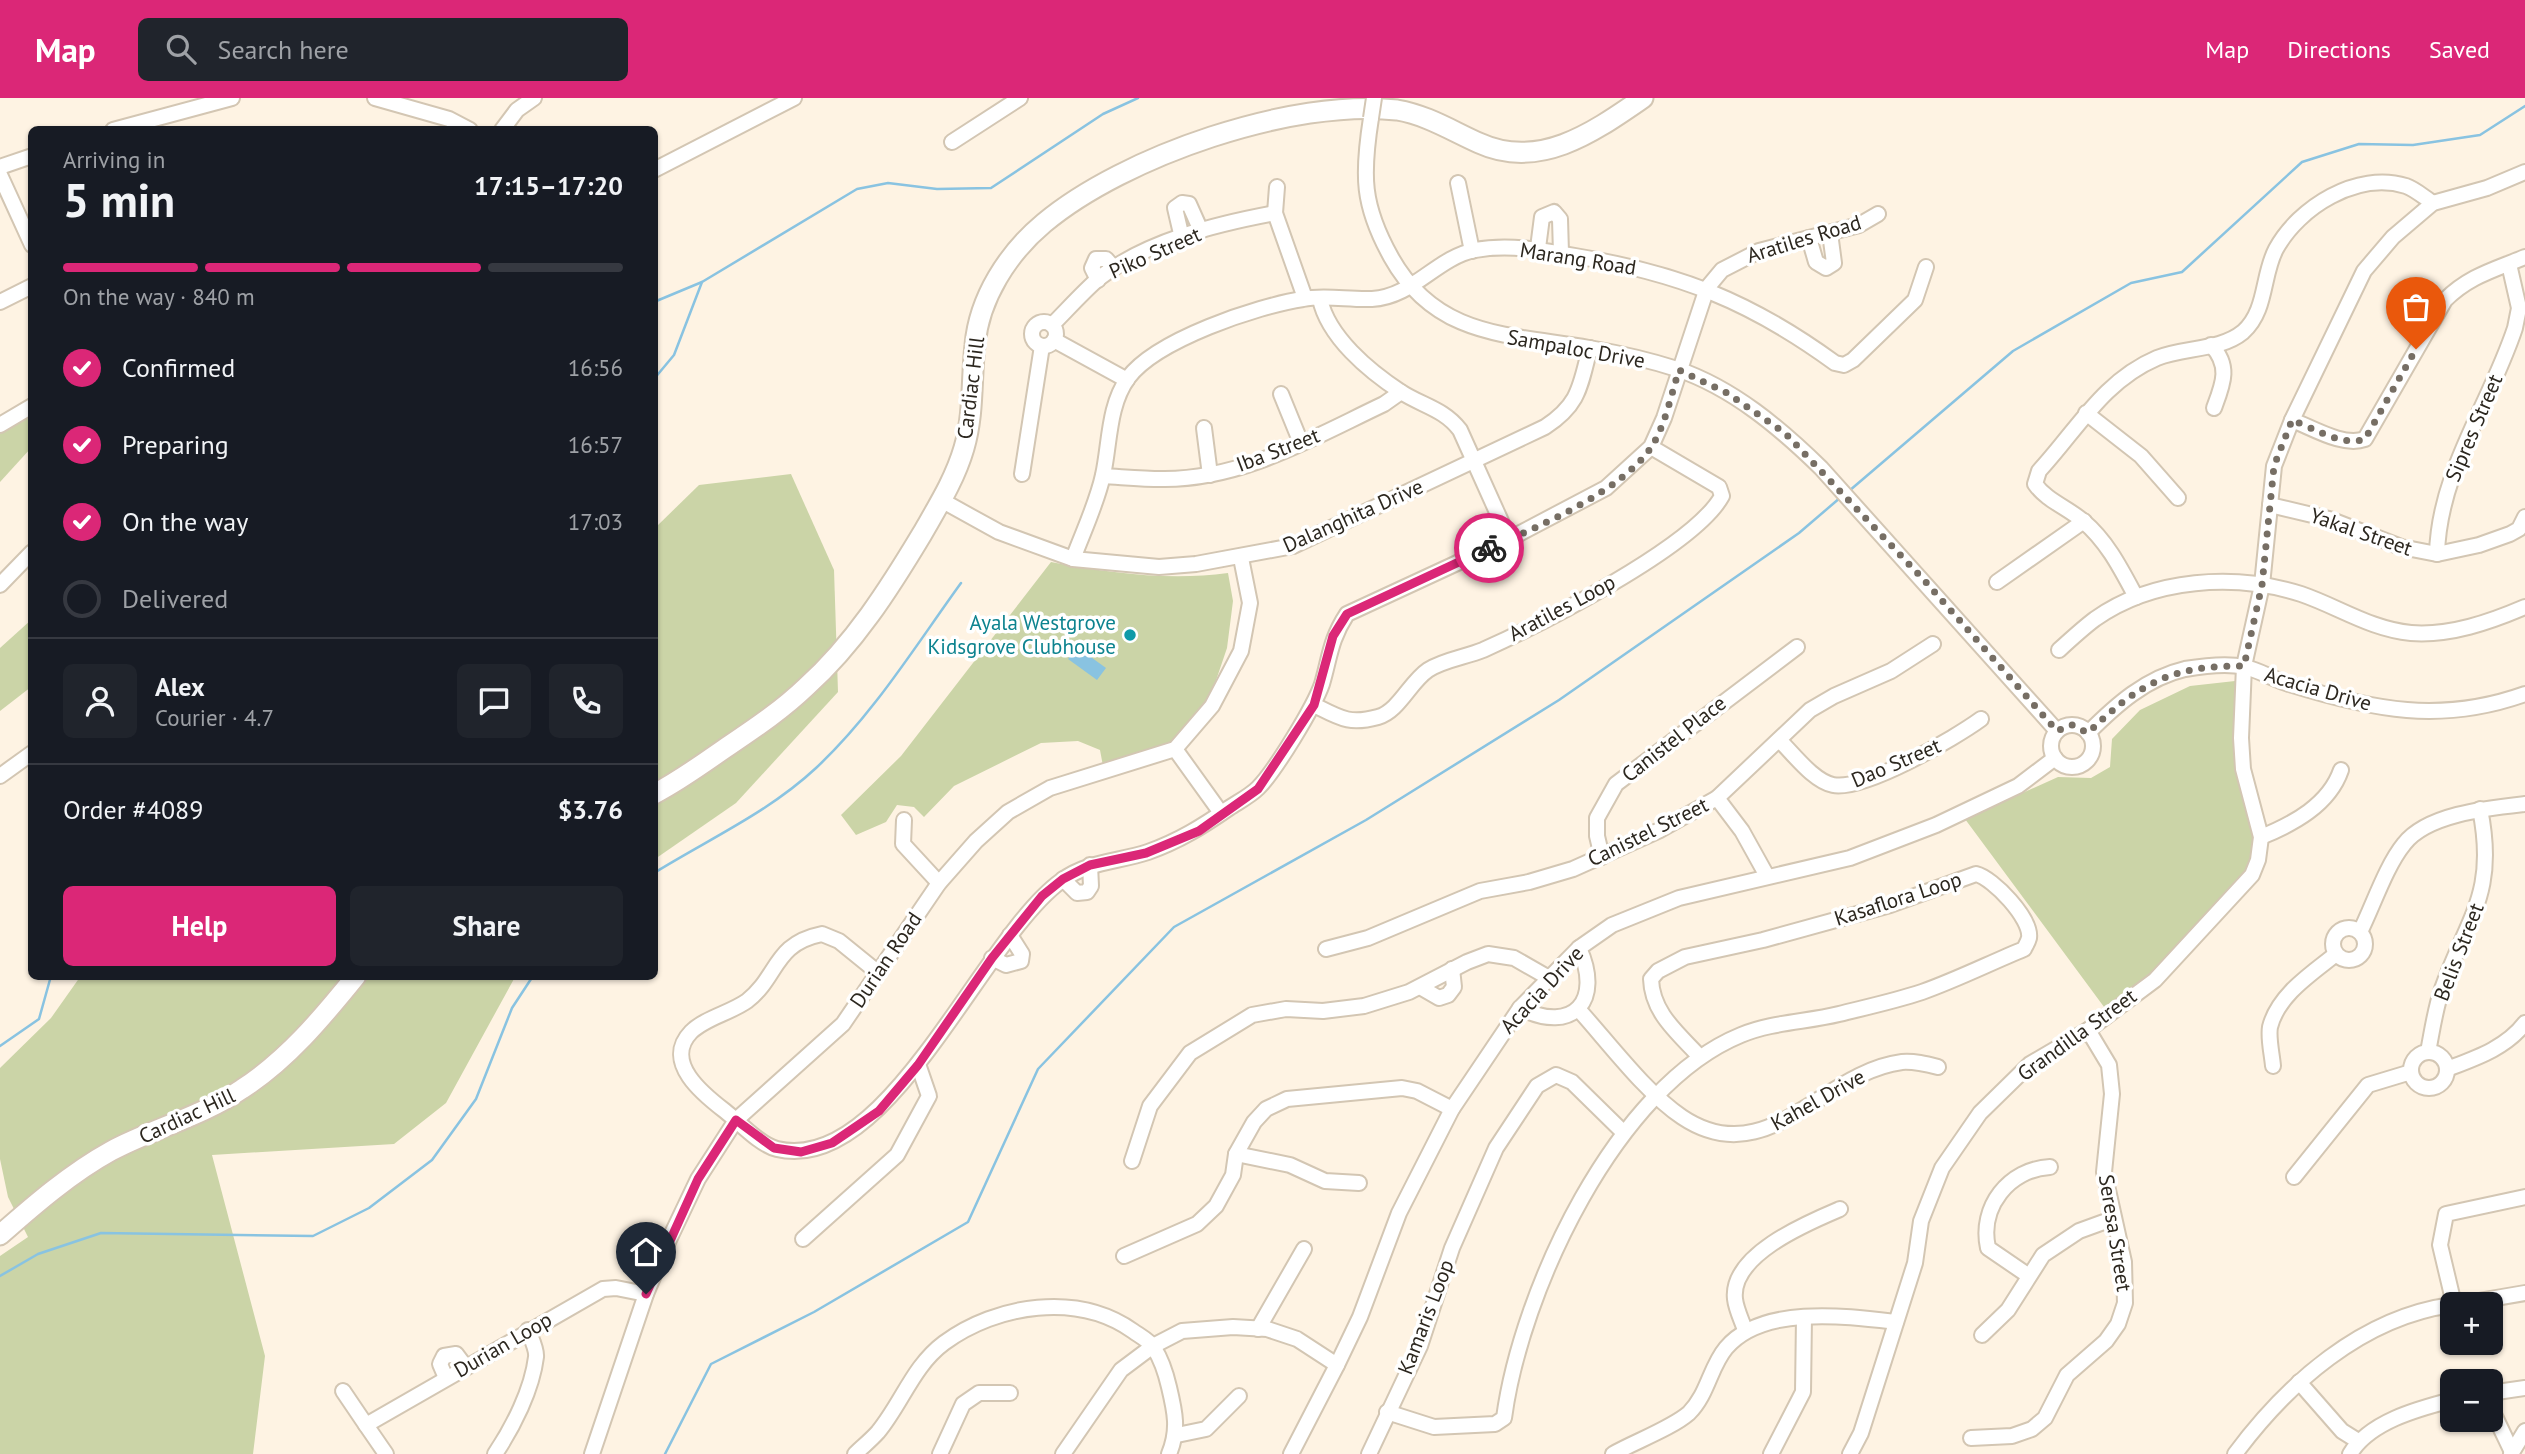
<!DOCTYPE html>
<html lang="en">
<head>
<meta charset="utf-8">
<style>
	:root { --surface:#171b24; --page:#20242c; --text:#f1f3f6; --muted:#9ea1a6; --line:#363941; --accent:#db2777 }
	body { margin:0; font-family:"PT Sans",sans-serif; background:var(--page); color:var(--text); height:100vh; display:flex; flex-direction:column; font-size:26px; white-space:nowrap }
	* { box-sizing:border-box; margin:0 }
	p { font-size:23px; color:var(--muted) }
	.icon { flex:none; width:38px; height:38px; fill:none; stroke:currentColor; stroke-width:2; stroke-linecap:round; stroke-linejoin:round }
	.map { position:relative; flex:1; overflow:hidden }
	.panel { position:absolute; left:28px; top:28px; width:630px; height:854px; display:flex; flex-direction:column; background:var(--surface); border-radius:10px; box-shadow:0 2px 5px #0004 }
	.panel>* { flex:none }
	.fabs { position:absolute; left:2440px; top:1194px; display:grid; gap:14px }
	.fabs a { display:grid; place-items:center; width:63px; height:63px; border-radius:10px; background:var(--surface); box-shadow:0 2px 5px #0004; font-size:35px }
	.pin { position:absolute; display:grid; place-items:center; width:60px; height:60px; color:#fff; margin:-72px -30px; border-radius:50% 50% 50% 0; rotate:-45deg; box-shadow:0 0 7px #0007 }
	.pin .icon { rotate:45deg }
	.courier { position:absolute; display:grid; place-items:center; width:70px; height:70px; margin:-35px; border:5px solid #db2777; border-radius:50%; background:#fff; color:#222; box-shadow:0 2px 9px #0007 }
	.summary em { font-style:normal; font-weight:800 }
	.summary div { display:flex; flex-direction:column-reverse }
	.summary { display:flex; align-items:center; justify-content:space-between; height:119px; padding:0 35px }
	h1 { font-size:46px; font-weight:800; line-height:52px }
	.bar { display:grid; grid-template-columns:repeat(4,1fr); gap:10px 7px; align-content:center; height:84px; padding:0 35px }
	.bar i { height:9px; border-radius:5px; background:var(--line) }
	.bar .active { background:var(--accent) }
	.bar p { grid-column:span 4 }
	.line { display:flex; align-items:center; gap:18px; padding:0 35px; border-top:2px solid var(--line) }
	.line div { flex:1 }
	.round { display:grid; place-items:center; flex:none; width:74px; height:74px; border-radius:10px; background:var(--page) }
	ol { padding:0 35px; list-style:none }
	li { display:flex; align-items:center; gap:21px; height:77px }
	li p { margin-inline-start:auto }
	li .icon { padding:7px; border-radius:50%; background:var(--accent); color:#fff; stroke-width:4 }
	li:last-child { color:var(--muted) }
	li i { width:38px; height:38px; border:4px solid var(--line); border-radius:50% }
	.cta { display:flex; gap:14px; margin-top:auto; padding:14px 35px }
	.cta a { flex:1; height:80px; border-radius:10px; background:var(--accent); color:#fff; font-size:28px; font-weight:800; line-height:80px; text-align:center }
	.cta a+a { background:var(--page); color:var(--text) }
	header { display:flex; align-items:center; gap:42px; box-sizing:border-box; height:98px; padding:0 35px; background:var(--accent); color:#fff }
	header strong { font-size:33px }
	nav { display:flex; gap:38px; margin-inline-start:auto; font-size:24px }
	.search { width:490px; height:63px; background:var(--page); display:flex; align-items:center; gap:18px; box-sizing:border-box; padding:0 24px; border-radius:10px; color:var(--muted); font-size:26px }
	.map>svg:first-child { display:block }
</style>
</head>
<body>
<header>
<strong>Map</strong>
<div class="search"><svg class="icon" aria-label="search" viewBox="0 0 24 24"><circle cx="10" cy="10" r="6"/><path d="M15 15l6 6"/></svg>Search here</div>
<nav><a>Map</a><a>Directions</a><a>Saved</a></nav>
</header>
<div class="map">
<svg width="2525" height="1356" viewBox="0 0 2525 1356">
	<rect width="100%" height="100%" fill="#fef3e3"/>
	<!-- green -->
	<g fill="#cbd4a7">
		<polygon points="31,316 31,350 0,384 0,336"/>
		<polygon points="791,376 834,472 838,594 736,705 655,761 655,430 699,387"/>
		<path d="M1051 464C1110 475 1169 483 1228 475L1233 503 1227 550 1209 603 1172 645 1103 668 1100 652 1078 643 1041 645 954 688 924 719 914 709 897 707 886 724 856 737 841 717 901 658Z"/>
		<polygon points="31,522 31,589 0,613 0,550"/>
		<polygon points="2235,583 2237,674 2259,739 2255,763 2153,878 2107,913 1965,721 2058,679 2091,680 2110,669 2112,641 2140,612 2190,588"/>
		<polygon points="80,879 515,879 446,1005 394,1046 212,1057 265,1258 253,1356 0,1356 0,1158 28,1139 8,1099 0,1061 0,970 51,920"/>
	</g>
	<!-- water -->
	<polygon fill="#89c3e1" points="1077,549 1106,570 1097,582 1068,561"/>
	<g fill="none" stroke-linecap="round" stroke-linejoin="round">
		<!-- stream -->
		<g stroke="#89c3e1" stroke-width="2.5">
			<polyline points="654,204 702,184 857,91 888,85 937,91 991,90 1103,16 1138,0"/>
			<polyline points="654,281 674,257 702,184"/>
			<polyline points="1849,393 2013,253 2131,185 2182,174 2302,64 2359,46 2413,47 2480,37 2525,8"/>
			<path d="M654 775C709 741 769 714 816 670 873 617 916 547 961 485"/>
			<polyline points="0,948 39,921 51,878"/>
			<polyline points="0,1178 38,1156 101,1135 313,1138 369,1110 432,1062 476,1001 512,910 533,878"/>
			<polyline points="665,1356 711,1266 814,1214 968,1124 1038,971 1174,829 1366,722 1559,602 1799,435 1841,399"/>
		</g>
		<!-- minor casing -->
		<g stroke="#d3c6b3" stroke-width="18">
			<g id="minor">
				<polyline points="375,0 449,21 470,32"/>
				<path d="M1371 20C1362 77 1362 107 1391 159 1436 240 1509 236 1589 250 1618 255 1649 262 1677 271 1733 290 1780 330 1821 370L2057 633"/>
				<polyline points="113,32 232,0"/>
				<polyline points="502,32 517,12 534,0"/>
				<polyline points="952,44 1020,0"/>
				<polyline points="0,69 32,58"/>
				<polyline points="654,72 794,0"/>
				<polyline points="0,77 32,147"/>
				<polyline points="1458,85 1472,153"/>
				<polyline points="1277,89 1275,115 1305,200"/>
				<polyline points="1182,140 1175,110 1182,105 1189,106 1201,133"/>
				<polyline points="1809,140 1816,164 1826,170 1834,165 1830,135"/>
				<polyline points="1538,150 1542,119 1554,114 1560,121 1561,155"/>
				<polyline points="1098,182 1092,170 1096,161 1106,161 1114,170"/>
				<path d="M1320 201C1328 239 1369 273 1401 294 1423 308 1444 311 1460 332L1509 441"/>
				<polyline points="0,204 32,188"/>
				<circle cx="1044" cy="236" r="12"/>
				<path d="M1052 227C1067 212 1082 195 1098 181 1146 143 1216 126 1275 115"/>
				<polyline points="1054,242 1127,282"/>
				<path d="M2211 247C2231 268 2223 286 2214 310"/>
				<polyline points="1281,296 1301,345"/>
				<polyline points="2086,315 2141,358 2178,400"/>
				<path d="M2292 322C2313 330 2343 349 2365 341L2445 202C2469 178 2494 172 2525 159"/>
				<polyline points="0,327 32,308"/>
				<polyline points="1204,330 1210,377"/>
				<polyline points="1022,376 1042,248"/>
				<path d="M1103 378C1122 379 1142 381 1162 381 1242 382 1314 339 1384 306L1401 294"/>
				<path d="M941 402 999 434 1073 461 1159 469 1196 466 1293 448 1545 329C1580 306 1580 288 1590 250"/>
				<polyline points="2270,407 2329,421 2401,449 2437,456 2479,447 2510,436 2519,431 2525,419"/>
				<path d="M2437 456C2439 374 2490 306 2515 230L2519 210 2509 166"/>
				<path d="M1073 461C1083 434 1097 405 1103 377 1110 345 1108 308 1128 280 1156 242 1257 208 1303 201 1325 197 1349 202 1372 201 1413 199 1436 160 1475 152 1508 146 1542 152 1575 158 1678 175 1750 203 1835 265L1844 267 1853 262 1915 202 1926 169"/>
				<polyline points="1997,484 2084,423"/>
				<polyline points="0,487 32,454"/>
				<path d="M2136 499C2121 471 2107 443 2083 423 2068 410 2046 402 2035 386L2039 373C2077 332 2103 283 2157 260 2183 249 2220 253 2243 234 2267 213 2262 177 2276 151 2299 109 2357 73 2406 88 2415 91 2425 100 2433 105"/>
				<path d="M2059 552C2071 541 2083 530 2095 521 2153 480 2235 475 2301 496 2339 509 2370 531 2411 535 2450 538 2490 524 2525 509"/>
				<path d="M1314 607C1340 620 1349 627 1378 619 1399 613 1410 584 1428 572 1443 562 1466 559 1483 552 1539 527 1694 449 1722 398L1719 389 1651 349"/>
				<circle cx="2072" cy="648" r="21"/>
				<path d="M2088 635C2116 607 2146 580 2185 571 2203 568 2227 565 2244 569 2260 572 2274 582 2289 586 2373 612 2441 626 2525 596"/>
				<path d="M1779 642C1793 655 1813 683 1833 687 1864 693 1955 640 1981 621"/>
				<polyline points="1175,651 1221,715"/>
				<polyline points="0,678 32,655"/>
				<polyline points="1717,700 1742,733 1767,778"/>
				<polyline points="904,722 903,746 939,785"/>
				<path d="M2261 739C2293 726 2329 707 2341 672"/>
				<polyline points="1602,759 1597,738 1597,720 1616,686 1797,549"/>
				<polyline points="1063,781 1077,795 1087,794 1091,788 1090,767"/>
				<circle cx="2349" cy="846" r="16"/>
				<path d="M2360 834C2373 808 2386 768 2404 746 2427 716 2489 710 2525 706"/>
				<polyline points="1326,851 1368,840 1480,793 1529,784 1573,771 1660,732 1717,700 1810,612 1834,598 1891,573 1933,546"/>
				<polyline points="992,860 1006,867 1021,863 1022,856 1010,837"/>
				<path d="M876 873 839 843 822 836C773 846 779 878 747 903 730 915 705 920 691 934 662 964 704 997 725 1013 739 1024 760 1047 777 1051 888 1078 981 841 1061 783 1088 763 1118 764 1148 754 1179 743 1203 728 1229 710 1238 704 1250 698 1258 690 1275 673 1314 609 1322 586 1330 559 1330 542 1347 516L1509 441 1606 390 1651 349 1664 320 1707 190 1722 172 1759 153 1859 127 1878 116"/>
				<polyline points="1420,889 1439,900 1448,897 1454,889 1452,871"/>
				<path d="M1520 910C1574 937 1603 902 1579 850"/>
				<path d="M1579 912C1608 944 1647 996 1682 1019 1767 1076 1822 974 1902 964 1914 963 1926 966 1938 969"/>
				<path d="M2428 954C2432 934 2435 911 2442 891 2468 818 2497 796 2480 711"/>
				<circle cx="2429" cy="972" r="18"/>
				<path d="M2273 968C2272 956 2268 940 2270 929 2278 897 2311 876 2336 856"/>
				<path d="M2447 971C2476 960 2506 950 2525 925"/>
				<polyline points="1236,1056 1290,1067 1325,1083 1359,1085"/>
				<polyline points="1132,1063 1150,1008 1190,955 1252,917 1286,911 1323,913 1364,908 1409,894 1467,864 1488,856 1514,860 1549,880"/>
				<polyline points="2294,1079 2368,987 2411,974"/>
				<polyline points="803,1141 897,1057 929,998 918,966"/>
				<polyline points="1124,1158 1197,1126 1216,1108 1233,1077 1236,1056 1254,1024 1266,1011 1287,1001 1402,990 1417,993 1452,1011"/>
				<path d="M2029 1178 1988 1150C1979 1109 2009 1071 2050 1069"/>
				<polyline points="2454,1206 2440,1147 2446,1116 2525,1099"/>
				<polyline points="2461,1206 2525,1195"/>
				<polyline points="1258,1231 1304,1151"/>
				<path d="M1745 1232C1742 1223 1736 1211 1735 1201 1730 1157 1807 1125 1840 1111"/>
				<polyline points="1982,1237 2008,1212 2043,1157 2079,1133 2112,1121"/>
				<polyline points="446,1280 440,1266 444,1258 456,1256 465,1268"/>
				<polyline points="2299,1284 2342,1333 2358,1343"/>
				<polyline points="343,1293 366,1327"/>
				<polyline points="2490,1295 2525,1290"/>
				<polyline points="2490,1308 2512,1354"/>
				<path d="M1387 1314 1434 1329 1495 1326 1504 1320C1521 1193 1616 988 1741 937 1772 924 1807 924 1839 916 1867 909 1895 903 1922 894 1956 882 1990 865 2024 851 2026 847 2028 844 2029 840 2032 821 1993 780 1976 776L1890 807 1763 842 1685 859 1658 873 1651 881C1652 915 1678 935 1700 959"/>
				<polyline points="1177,1337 1206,1331 1239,1298"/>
				<polyline points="1971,1340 2012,1338 2032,1331 2045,1320 2067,1277 2106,1243 2118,1226 2125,1205 2124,1164 2104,1074 2112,996 2109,967 2088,932"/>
				<polyline points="386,1356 366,1327 603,1191 616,1190 646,1196"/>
				<path d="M495 1356C513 1329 532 1292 536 1259 537 1251 531 1240 528 1232"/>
				<polyline points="592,1356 646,1196 668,1144 698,1081 736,1022 843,926 939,785 976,743 1008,714 1050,690 1175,651 1212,608 1241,553 1250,505 1241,460"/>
				<path d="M855 1356C862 1349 871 1342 878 1334 902 1305 913 1268 944 1245 997 1206 1078 1194 1133 1233 1140 1238 1150 1243 1154 1250 1161 1261 1166 1276 1169 1289 1175 1314 1179 1332 1169 1356"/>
				<polyline points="940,1356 963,1306 979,1295 1010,1295"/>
				<polyline points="1063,1356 1121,1272 1153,1248 1182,1233 1233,1229 1267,1231 1297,1241 1337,1267"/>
				<polyline points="1291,1356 1337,1267 1360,1219 1399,1115 1452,1011 1520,910 1579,850 1612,827 1679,800 1850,760 1936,727 2018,688 2055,660"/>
				<polyline points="1369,1356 1420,1248 1452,1150 1496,1050 1537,988 1556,977 1572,984 1623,1034"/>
				<path d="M1613 1356C1634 1344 1672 1330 1689 1315 1708 1296 1710 1269 1726 1250 1762 1207 1846 1218 1896 1224"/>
				<polyline points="1771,1356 1803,1294 1804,1219"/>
				<polyline points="1850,1356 1861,1335 1915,1165 1921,1123 1942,1070 1980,1015 2030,966 2088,932 2155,882 2252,777 2258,762 2261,739 2243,671 2241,640 2244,568 2262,487 2274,368 2292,322 2364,173 2393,139 2433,105 2487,90 2525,74"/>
				<path d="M2235 1356C2287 1286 2362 1219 2452 1207"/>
				<path d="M2350 1356C2369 1324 2417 1311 2452 1302"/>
				<polyline points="2511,1356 2525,1333"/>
			</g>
		</g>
		<!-- major casing -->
		<g stroke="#d3c6b3" stroke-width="23">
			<g id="major">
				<path d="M654 696C679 683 701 667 724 651 752 632 781 613 806 589 854 546 889 491 922 436 938 408 955 381 964 350 974 316 971 282 975 247 979 200 1008 155 1044 125 1124 58 1293 0 1397 12 1427 17 1452 33 1479 45 1540 73 1595 33 1643 0"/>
				<path d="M0 1137C34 1107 71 1075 111 1053 154 1030 201 1019 242 991 287 962 322 920 356 878"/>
			</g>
		</g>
		<!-- minor -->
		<use href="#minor" stroke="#fff" stroke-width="14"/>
		<!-- major -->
		<use href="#major" stroke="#fff" stroke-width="19"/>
		<!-- minor-bridge casing -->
		<g stroke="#d3c6b3" stroke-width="18" stroke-linecap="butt">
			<polyline id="minor-bridge" points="1371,20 1374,0"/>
		</g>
		<!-- minor-bridge -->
		<use href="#minor-bridge" stroke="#fff" stroke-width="14"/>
	</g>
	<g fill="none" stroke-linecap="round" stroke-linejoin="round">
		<!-- done -->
		<path stroke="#766e64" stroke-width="7" stroke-dasharray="0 12.6" d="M1489 450C1538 429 1623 393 1652 348 1666 325 1671 297 1679 272L1727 295 1785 335 1924 482 2057 633 2072 627 2088 635C2138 586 2172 567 2244 568L2262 487 2274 368 2292 322C2313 330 2343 349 2365 341L2416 251"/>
		<!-- route -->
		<polyline stroke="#db2777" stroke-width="9" points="646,1196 698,1081 736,1022 774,1050 801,1054 832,1045 879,1013 918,967 992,860 1042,798 1063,781 1090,767 1146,755 1199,733 1258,691 1314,607 1333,538 1347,516 1489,450"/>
	</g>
	<!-- markers -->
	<circle fill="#0f9aa8" stroke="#fff" stroke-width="2.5" cx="1130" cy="537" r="7"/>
	<g text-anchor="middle" stroke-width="7" stroke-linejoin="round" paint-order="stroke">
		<!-- street labels -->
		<g font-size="21" fill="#2c271f" stroke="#fff">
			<text transform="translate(1804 141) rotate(-17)" y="7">Aratiles Road</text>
			<text transform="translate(1155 155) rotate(-24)" y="7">Piko Street</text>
			<text transform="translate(1578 161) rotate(9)" y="7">Marang Road</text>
			<text transform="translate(1576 251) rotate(10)" y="7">Sampaloc Drive</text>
			<text transform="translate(971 290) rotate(-83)" y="7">Cardiac Hill</text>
			<text transform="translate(2474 330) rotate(-67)" y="7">Sipres Street</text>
			<text transform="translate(1278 352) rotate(-21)" y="7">Iba Street</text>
			<text transform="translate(1353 418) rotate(-24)" y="7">Dalanghita Drive</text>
			<text transform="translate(2361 434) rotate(19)" y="7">Yakal Street</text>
			<text transform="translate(1562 510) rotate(-28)" y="7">Aratiles Loop</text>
			<text transform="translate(2318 591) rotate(16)" y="7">Acacia Drive</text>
			<text transform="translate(1674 641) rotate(-38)" y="7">Canistel Place</text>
			<text transform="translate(1896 665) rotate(-23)" y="7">Dao Street</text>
			<text transform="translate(1648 734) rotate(-26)" y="7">Canistel Street</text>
			<text transform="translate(1898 801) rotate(-18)" y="7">Kasaflora Loop</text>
			<text transform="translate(2459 854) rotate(-69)" y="7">Belis Street</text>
			<text transform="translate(886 862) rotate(-56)" y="7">Durian Road</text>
			<text transform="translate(1542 892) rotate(-47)" y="7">Acacia Drive</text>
			<text transform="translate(2077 937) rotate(-36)" y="7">Grandilla Street</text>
			<text transform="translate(1818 1002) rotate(-29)" y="7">Kahel Drive</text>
			<text transform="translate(187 1018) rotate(-25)" y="7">Cardiac Hill</text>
			<text transform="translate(2115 1135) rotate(81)" y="7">Seresa Street</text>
			<text transform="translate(1426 1219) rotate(-69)" y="7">Kamaris Loop</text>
			<text transform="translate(503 1247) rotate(-30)" y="7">Durian Loop</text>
		</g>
		<!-- culture labels -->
		<g font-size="21" fill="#0d838f" stroke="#fff" text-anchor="end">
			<text x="1116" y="532">Ayala Westgrove<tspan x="1116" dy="24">Kidsgrove Clubhouse</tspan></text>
		</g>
	</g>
</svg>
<div class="fabs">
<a>+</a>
<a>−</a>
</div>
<div class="pin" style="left:2416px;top:251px;background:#ea580c"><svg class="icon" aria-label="bag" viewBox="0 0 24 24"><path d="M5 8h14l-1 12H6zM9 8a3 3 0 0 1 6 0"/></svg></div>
<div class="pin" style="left:646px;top:1196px;background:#1f2937"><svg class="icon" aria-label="home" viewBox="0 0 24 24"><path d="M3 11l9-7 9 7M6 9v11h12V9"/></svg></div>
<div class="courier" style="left:1489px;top:450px"><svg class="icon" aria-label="bike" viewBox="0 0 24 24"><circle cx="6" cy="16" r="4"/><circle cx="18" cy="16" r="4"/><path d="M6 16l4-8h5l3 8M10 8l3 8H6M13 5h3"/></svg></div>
<section class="panel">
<div class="summary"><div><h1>5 min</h1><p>Arriving in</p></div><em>17:15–17:20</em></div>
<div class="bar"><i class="active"></i><i class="active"></i><i class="active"></i><i></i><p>On the way · 840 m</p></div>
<ol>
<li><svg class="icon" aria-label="check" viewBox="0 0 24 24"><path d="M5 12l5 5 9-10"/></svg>Confirmed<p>16:56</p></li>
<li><svg class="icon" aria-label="check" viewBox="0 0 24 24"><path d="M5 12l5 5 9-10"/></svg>Preparing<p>16:57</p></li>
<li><svg class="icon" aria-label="check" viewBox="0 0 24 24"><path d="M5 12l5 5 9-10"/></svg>On the way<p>17:03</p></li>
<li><i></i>Delivered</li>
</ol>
<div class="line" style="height:126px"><a class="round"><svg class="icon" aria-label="person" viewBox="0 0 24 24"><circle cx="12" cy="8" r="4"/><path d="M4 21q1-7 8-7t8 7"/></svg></a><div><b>Alex</b><p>Courier · 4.7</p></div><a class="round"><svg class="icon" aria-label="chat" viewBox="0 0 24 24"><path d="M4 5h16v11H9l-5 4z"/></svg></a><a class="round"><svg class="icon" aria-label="phone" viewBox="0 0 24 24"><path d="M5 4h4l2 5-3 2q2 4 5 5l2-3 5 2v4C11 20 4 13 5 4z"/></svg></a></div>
<div class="line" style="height:91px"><div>Order #4089</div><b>$3.76</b></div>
<div class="cta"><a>Help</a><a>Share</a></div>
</section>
</div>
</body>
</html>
